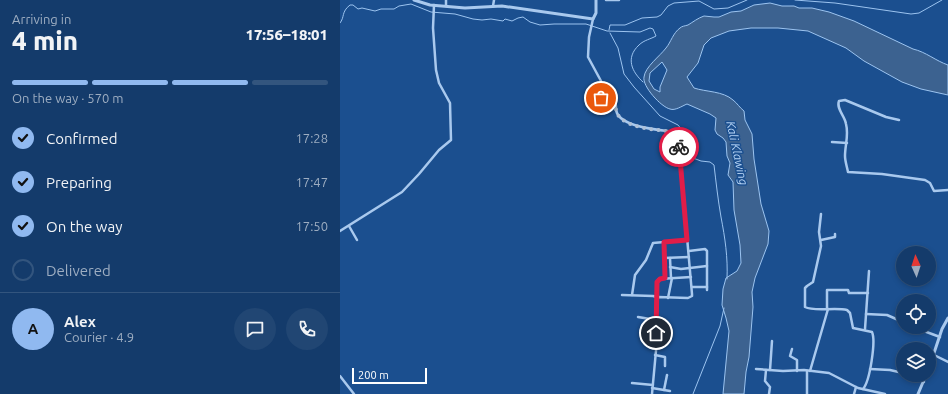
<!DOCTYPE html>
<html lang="en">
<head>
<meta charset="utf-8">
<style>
	:root { --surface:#143b6b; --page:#214673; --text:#f1f3f6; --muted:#9dadc1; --line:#33557e; --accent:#90b9f0 }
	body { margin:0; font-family:Ubuntu,sans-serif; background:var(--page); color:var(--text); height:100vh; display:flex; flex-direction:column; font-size:15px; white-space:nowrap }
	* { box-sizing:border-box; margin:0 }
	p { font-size:13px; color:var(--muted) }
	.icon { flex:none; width:22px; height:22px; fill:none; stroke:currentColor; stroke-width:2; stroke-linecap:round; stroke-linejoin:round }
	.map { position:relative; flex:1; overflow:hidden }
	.drawer { display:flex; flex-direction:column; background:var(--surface); width:340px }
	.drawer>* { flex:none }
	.needle { width:26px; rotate:357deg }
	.fabs { position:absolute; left:556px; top:246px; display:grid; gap:8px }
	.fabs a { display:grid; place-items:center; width:40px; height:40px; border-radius:50%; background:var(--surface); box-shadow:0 2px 6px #0003,0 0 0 1px var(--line); font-size:20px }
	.scale { position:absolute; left:12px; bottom:10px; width:75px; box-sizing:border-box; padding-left:4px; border:2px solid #fff; border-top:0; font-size:11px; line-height:14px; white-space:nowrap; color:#fff; -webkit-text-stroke:3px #1b4f8f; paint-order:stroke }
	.pin { position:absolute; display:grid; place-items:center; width:34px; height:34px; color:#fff; margin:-17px; border:2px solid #fff; border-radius:50%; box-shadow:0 1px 4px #0007 }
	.courier { position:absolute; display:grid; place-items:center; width:40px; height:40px; margin:-20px; border:3px solid #e11d48; border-radius:50%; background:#fff; color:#222; box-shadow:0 1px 5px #0007 }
	.headline em { font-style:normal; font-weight:800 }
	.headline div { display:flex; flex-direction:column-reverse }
	.headline { display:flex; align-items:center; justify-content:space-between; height:68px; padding:0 12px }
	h1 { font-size:26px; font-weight:800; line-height:30px }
	.bar { display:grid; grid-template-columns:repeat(4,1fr); gap:6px 4px; align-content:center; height:48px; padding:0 12px }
	.bar i { height:5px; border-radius:3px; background:var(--line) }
	.bar .current { background:var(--accent) }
	.bar p { grid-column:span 4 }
	.line { display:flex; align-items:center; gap:10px; padding:0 12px; border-top:1px solid var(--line) }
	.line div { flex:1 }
	.round { display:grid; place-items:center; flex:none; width:42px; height:42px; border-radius:21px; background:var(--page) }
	ol { padding:0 12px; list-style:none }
	li { display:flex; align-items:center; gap:12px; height:44px }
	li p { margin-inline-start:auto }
	li .icon { padding:4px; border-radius:50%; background:var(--accent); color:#111; stroke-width:4 }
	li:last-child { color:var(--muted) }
	li i { width:22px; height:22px; border:2px solid var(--line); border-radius:50% }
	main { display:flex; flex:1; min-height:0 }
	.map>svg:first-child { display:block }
</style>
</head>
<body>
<main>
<section class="drawer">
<div class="headline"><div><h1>4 min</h1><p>Arriving in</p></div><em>17:56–18:01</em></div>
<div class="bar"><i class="current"></i><i class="current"></i><i class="current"></i><i></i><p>On the way · 570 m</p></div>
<ol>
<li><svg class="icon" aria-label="check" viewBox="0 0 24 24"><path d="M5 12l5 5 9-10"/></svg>Confirmed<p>17:28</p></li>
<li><svg class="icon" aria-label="check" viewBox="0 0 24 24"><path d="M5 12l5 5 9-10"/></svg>Preparing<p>17:47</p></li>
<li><svg class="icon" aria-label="check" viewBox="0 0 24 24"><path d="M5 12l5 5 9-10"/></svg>On the way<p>17:50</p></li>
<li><i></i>Delivered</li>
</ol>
<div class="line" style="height:72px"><b class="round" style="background:var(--accent);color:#111">A</b><div><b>Alex</b><p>Courier · 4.9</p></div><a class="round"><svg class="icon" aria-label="chat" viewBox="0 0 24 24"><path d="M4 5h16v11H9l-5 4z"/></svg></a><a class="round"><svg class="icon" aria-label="phone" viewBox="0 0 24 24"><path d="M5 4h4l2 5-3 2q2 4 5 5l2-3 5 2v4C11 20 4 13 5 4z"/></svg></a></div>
</section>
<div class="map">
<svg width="608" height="394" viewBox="0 0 608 394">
	<rect width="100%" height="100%" fill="#1b4f8f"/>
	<!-- water -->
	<path fill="#3c6290" stroke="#9cc4f0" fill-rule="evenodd" d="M430 3 442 6H454L459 8H472L489 12 514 21 573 49C586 52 596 61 608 65V95L581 89 562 82 524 61 506 48 468 31 438 28H411L389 31 371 38 364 45 358 63 347 77 354 88C366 92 383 91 393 100 397 103 400 108 404 111L405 120 412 134 414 159 421 204 429 231 428 244 415 278 412 292 413 307 409 357 406 372 404 394H383L389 331 386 318 382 305 383 289 386 278 397 271 401 263 400 245 394 210 393 182 388 175 390 163 387 156 386 142 383 138 377 134 375 130 376 118 370 114 347 104C342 106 335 111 330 109 321 107 302 86 304 77 305 67 320 56 326 48 331 42 333 33 340 28 342 26 345 26 348 25 353 22 358 18 364 16L374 17H379L391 12 401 11 414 5ZM322 62 327 70 320 87V92L314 89 309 81 310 73Z"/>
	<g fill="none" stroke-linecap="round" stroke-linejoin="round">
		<!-- stream -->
		<g stroke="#9cc4f0" stroke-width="1">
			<polyline points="455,0 495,3 571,14 579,13 602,0"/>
			<path d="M0 23C5 17 1 12 10 5H13L18 9 22 8 35 11 41 9H54L59 6 71 4 91 12 115 14 133 19 142 20 151 19 163 21 165 19 172 21 178 18 183 17 190 22 200 25 214 24H246L267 31 300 32 310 28 313 29 316 36C311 39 304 40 299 45 285 58 292 72 303 82"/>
			<polyline points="269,30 270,25 285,25 302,18 317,17 321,15 328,6 334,3 359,1 374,9 388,8 407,0"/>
			<path d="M270 33 278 48 284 74 294 87 320 116 338 125 343 131 347 139 348 148 353 158 361 161 370 162 374 165C376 182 378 200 381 217 385 238 388 257 387 279"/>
			<polyline points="353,394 380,326 384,308"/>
		</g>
		<!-- minor -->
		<g stroke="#a9c9ee" stroke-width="2.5">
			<polyline points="266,0 279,0"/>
			<polyline points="106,6 106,0"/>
			<polyline points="153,6 154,0"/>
			<path d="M253 19 249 37 248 57 261 81V100L275 104 276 106C273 128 322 130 336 132L338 134 352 294V296L348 298 318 297 317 298 315 331 317 340 312 394"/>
			<path d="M559 120 546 117 505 100 499 101C496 109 505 116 506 124 509 135 505 145 505 156 505 161 507 167 508 172L542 174 585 180 590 183 594 191 608 190"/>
			<polyline points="492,142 507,143"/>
			<path d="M481 214 479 232 481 246 473 282 467 286 465 288V307C474 312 495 307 507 310L510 313 513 328 532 332C536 341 530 381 523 389"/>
			<polyline points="9,226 17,240"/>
			<polyline points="0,231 62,192 79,174 99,150 111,140 110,103 99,83 96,70 93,28 94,5"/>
			<polyline points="481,240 495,237 495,234"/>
			<polyline points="324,242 324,258"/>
			<polyline points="349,251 365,249 367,251 367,290"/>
			<polyline points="330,258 331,278"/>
			<polyline points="330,267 341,269 367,266"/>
			<polyline points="325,278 324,258 349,257"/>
			<polyline points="352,287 367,287"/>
			<polyline points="282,295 313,296 317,297"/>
			<polyline points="292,295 295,275 306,260 313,243 347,240"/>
			<polyline points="316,297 317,282 319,279 351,277"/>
			<polyline points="328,298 332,278"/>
			<polyline points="487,309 487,290 508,290 509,293 528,293"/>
			<polyline points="526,314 547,315 563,322"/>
			<polyline points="298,317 316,320"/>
			<polyline points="573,327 600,337"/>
			<polyline points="315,329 327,330"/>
			<polyline points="525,329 529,271"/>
			<polyline points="452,349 450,356 457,360 457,371"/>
			<polyline points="315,355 325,357 325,366"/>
			<polyline points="594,355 608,362"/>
			<polyline points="416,369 443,371 464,370 489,373 518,388 545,394"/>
			<polyline points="530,369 550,370 563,373"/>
			<polyline points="426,370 425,381 430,387 429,394"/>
			<polyline points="430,370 432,341"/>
			<polyline points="470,371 488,309"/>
			<polyline points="569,375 584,382"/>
			<polyline points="0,376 14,394"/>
			<polyline points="292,383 313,385"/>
			<polyline points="312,388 330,391"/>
			<polyline points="324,390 327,375"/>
			<polyline points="467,394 467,371"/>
			<polyline points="514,394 516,387"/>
		</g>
		<!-- tertiary -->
		<g stroke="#a9c9ee" stroke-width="3">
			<polyline points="74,0 90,5 125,8 162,6 253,19 256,13 256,0"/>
			<polyline points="589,368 602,329 608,318"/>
			<polyline points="578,394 586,375"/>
		</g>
	</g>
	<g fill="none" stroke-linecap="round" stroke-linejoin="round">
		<!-- done -->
		<path stroke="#afc1d8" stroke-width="4" stroke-dasharray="0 7.2" d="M261 98 262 101 272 103 276 106C273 129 322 130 336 132L338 134 339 147"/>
		<!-- route -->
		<polyline stroke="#e11d48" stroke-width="5" points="316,333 317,282 320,279 325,278 324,242 347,240 339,147"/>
	</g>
	<g text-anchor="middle" stroke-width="3" stroke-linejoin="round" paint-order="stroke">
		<!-- water labels -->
		<g font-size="12" font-style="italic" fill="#b5d3f5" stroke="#1b4f8f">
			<text transform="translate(397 153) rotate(78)" y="4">Kali Klawing</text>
		</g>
	</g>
</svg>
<div class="fabs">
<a><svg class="needle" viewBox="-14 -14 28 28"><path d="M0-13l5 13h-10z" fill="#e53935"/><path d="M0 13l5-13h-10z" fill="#9dadc1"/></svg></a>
<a><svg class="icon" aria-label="locate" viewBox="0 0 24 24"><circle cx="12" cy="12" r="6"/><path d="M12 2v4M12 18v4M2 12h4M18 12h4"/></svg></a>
<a><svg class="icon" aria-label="layers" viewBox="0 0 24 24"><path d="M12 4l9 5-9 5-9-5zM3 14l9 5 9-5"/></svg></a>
</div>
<div class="scale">200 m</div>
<div class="pin" style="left:261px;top:98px;background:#ea580c"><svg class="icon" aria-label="bag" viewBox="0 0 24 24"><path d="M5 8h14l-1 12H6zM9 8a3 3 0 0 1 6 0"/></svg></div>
<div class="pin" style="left:316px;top:333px;background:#1f2937"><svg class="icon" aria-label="home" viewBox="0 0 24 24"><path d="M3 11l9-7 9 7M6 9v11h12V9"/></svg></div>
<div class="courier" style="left:339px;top:147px"><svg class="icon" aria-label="bike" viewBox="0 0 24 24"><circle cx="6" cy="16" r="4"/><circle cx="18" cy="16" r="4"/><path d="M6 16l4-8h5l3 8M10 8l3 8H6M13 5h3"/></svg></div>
</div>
</main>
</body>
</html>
